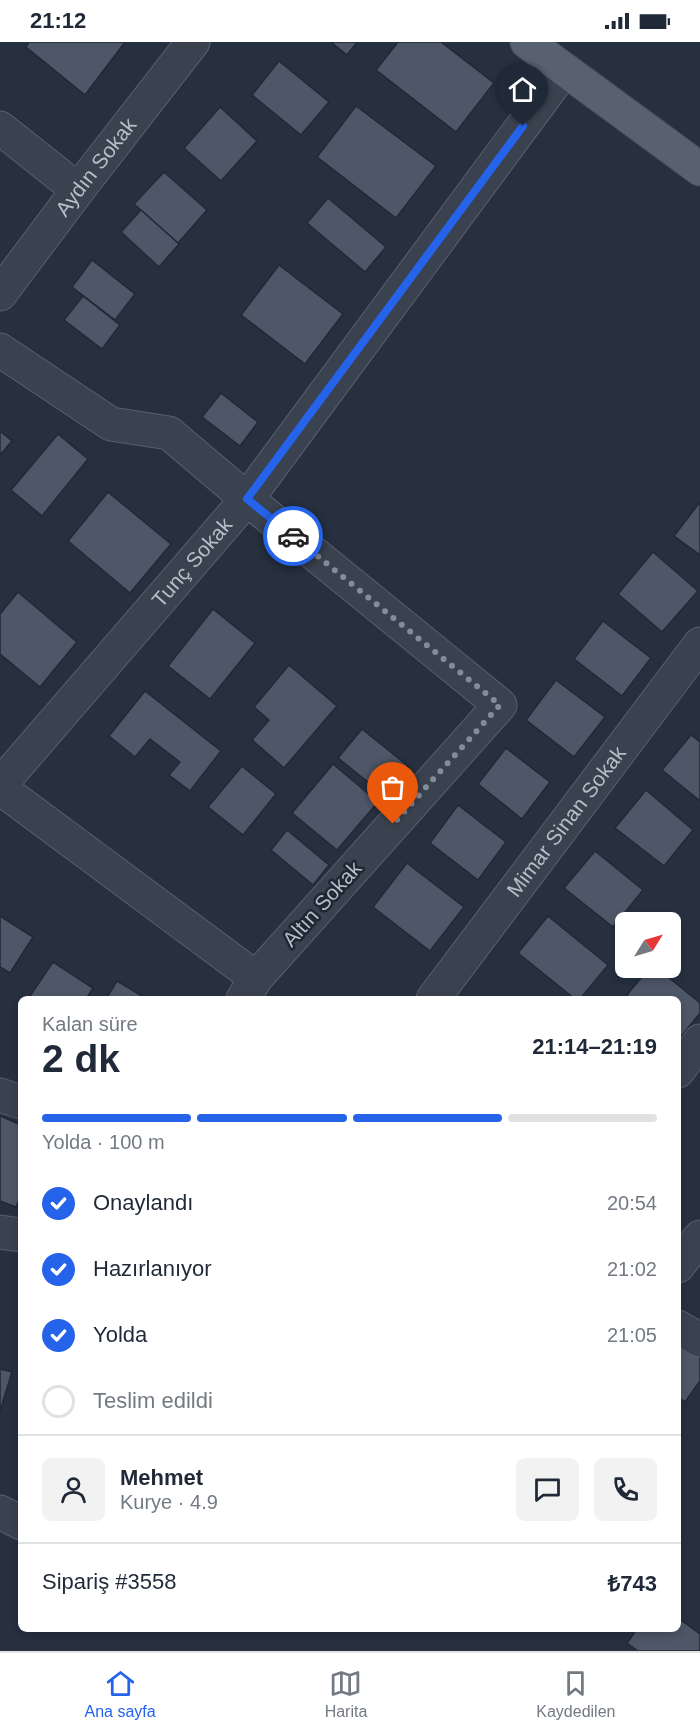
<!DOCTYPE html>
<html lang="tr">
<head>
<meta charset="utf-8">
<style>
	:root { --surface:#fff; --page:#f2f2f3; --text:#1f2937; --muted:#747a83; --line:#e0e1e3; --accent:#2563eb }
	body { margin:0; font-family:Arial,sans-serif; background:var(--page); color:var(--text); height:100vh; display:flex; flex-direction:column; font-size:22px; white-space:nowrap }
	* { box-sizing:border-box; margin:0 }
	p { font-size:20px; color:var(--muted) }
	.icon { flex:none; width:33px; height:33px; fill:none; stroke:currentColor; stroke-width:2; stroke-linecap:round; stroke-linejoin:round }
	.map { position:relative; flex:1; overflow:hidden }
	.side { position:absolute; left:18px; top:954px; width:663px; height:636px; display:flex; flex-direction:column; background:var(--surface); border-radius:9px; box-shadow:0 3px 9px #0003 }
	.side>* { flex:none }
	.needle { width:39px; rotate:53deg }
	.fabs { position:absolute; left:615px; top:870px; display:grid; gap:12px }
	.fabs a { display:grid; place-items:center; width:66px; height:66px; border-radius:9px; background:var(--surface); box-shadow:0 3px 9px #0003; font-size:30px }
	.pin { position:absolute; display:grid; place-items:center; width:51px; height:51px; color:#fff; margin:-62px -26px; border-radius:50% 50% 50% 0; rotate:-45deg; box-shadow:0 0 6px #0007 }
	.pin .icon { rotate:45deg }
	.courier { position:absolute; display:grid; place-items:center; width:60px; height:60px; margin:-30px; border:4px solid #2563eb; border-radius:50%; background:#fff; color:#222; box-shadow:0 2px 8px #0007 }
	.summary em { font-style:normal; font-weight:600 }
	.summary div { display:flex; flex-direction:column-reverse }
	.summary { display:flex; align-items:center; justify-content:space-between; height:102px; padding:0 24px }
	h1 { font-size:39px; font-weight:600; line-height:45px }
	.bar { display:grid; grid-template-columns:repeat(4,1fr); gap:9px 6px; align-content:center; height:72px; padding:0 24px }
	.bar i { height:8px; border-radius:4px; background:var(--line) }
	.bar .selected { background:var(--accent) }
	.bar p { grid-column:span 4 }
	.line { display:flex; align-items:center; gap:15px; padding:0 24px; border-top:2px solid var(--line) }
	.line div { flex:1 }
	.round { display:grid; place-items:center; flex:none; width:63px; height:63px; border-radius:9px; background:var(--page) }
	ol { padding:0 24px; list-style:none }
	li { display:flex; align-items:center; gap:18px; height:66px }
	li p { margin-inline-start:auto }
	li .icon { padding:6px; border-radius:50%; background:var(--accent); color:#fff; stroke-width:4 }
	li:last-child { color:var(--muted) }
	li i { width:33px; height:33px; border:3px solid var(--line); border-radius:50% }
	.status { display:flex; justify-content:space-between; align-items:center; height:42px; padding:0 30px; background:var(--surface); direction:ltr }
	.status svg { height:16px; fill:currentColor }
	.tab-bar { display:flex; justify-content:space-around; align-items:center; height:84px; border-top:2px solid var(--line); background:var(--surface); font-size:16px; color:var(--muted) }
	.tab-bar a { display:grid; justify-items:center; gap:3px }
	.tab-bar .selected { color:var(--accent) }
	.map>svg:first-child { display:block }
</style>
</head>
<body>
<div class="status"><b>21:12</b><svg viewBox="0 0 49 12"><path d="M0 12V9h3v3zM5 12V6h3v6zM10 12V3h3v9zM15 12V0h3v12zM26 1h20v11H26zM47 4h2v5h-2z"/></svg></div>
<div class="map">
<svg width="700" height="1609" viewBox="0 0 700 1609">
	<rect width="100%" height="100%" fill="#26303f"/>
	<!-- building -->
	<g fill="#4d5767" stroke="#212936" stroke-width="1.5">
		<polygon points="29,0 125,0 85,53 26,5"/>
		<polygon points="331,0 357,0 347,13"/>
		<polygon points="398,0 441,0 494,41 456,90 376,28"/>
		<polygon points="279,19 329,60 301,93 252,53"/>
		<polygon points="356,64 436,124 396,176 317,115"/>
		<polygon points="220,65 257,99 221,139 184,106"/>
		<polygon points="164,130 207,168 178,201 134,162"/>
		<polygon points="328,156 386,205 365,230 307,181"/>
		<polygon points="141,168 179,202 159,225 121,190"/>
		<polygon points="92,218 135,252 115,278 72,245"/>
		<polygon points="279,223 343,272 305,322 241,273"/>
		<polygon points="83,254 120,283 102,307 64,278"/>
		<polygon points="221,351 258,380 240,404 202,375"/>
		<polygon points="0,389 12,399 0,413"/>
		<polygon points="58,392 88,417 42,474 11,448"/>
		<polygon points="108,450 171,502 130,551 68,499"/>
		<polygon points="700,460 700,513 674,494"/>
		<polygon points="653,510 698,549 662,590 618,552"/>
		<polygon points="18,550 77,600 40,645 0,612 0,572"/>
		<polygon points="213,567 255,601 210,657 168,624"/>
		<polygon points="603,579 651,616 622,654 574,617"/>
		<polygon points="289,623 337,664 284,726 252,698 269,678 254,665"/>
		<polygon points="556,638 605,675 574,715 526,678"/>
		<polygon points="145,649 221,709 190,749 169,733 180,720 150,697 135,715 109,694"/>
		<polygon points="362,687 408,724 384,753 338,716"/>
		<polygon points="691,693 700,700 700,759 662,728"/>
		<polygon points="506,706 550,740 522,777 478,742"/>
		<polygon points="333,722 378,760 337,808 292,771"/>
		<polygon points="242,724 276,752 243,793 208,765"/>
		<polygon points="646,748 693,788 664,824 615,786"/>
		<polygon points="458,763 506,800 478,838 430,801"/>
		<polygon points="287,788 329,823 313,843 271,808"/>
		<polygon points="595,809 643,848 613,885 564,846"/>
		<polygon points="407,821 464,865 430,909 373,865"/>
		<polygon points="0,874 33,895 10,931 0,925"/>
		<polygon points="548,874 608,923 580,957 575,957 518,911"/>
		<polygon points="53,920 93,946 86,957 28,957"/>
		<polygon points="649,926 657,926 700,961 700,971 680,996 678,995 678,957 632,957 627,953"/>
		<polygon points="117,939 147,957 106,957"/>
		<polygon points="0,1074 21,1083 21,1153 16,1165 0,1159"/>
		<polygon points="678,1291 700,1308 700,1339 685,1360 678,1355"/>
		<polygon points="0,1327 12,1330 0,1369"/>
		<polygon points="678,1576 700,1592 700,1609 638,1609 627,1601 637,1587 678,1587"/>
	</g>
	<g fill="none" stroke-linecap="round" stroke-linejoin="round">
		<!-- minor casing -->
		<g stroke="#58606c" stroke-width="35">
			<g id="minor">
				<polyline points="0,86 78,148"/>
				<path id="s1" d="M0 252 78 148 193 0"/>
				<polyline points="0,308 111,382 169,391 247,457 500,663 256,936 243,957"/>
				<path id="s2" d="M0 743 247 457 564 28"/>
				<polyline points="0,746 256,936"/>
				<path id="s3" d="M433 957 700 602"/>
				<polyline points="678,1029 700,999"/>
				<polyline points="0,1053 21,1060"/>
				<polyline points="0,1190 21,1193"/>
				<polyline points="678,1224 700,1195"/>
				<polyline points="678,1285 700,1298"/>
				<polyline points="0,1470 21,1481"/>
			</g>
		</g>
		<!-- primary casing -->
		<g stroke="#444b58" stroke-width="35">
			<polyline id="primary" points="527,0 700,127"/>
		</g>
		<!-- minor -->
		<use href="#minor" stroke="#3a424f" stroke-width="33"/>
		<!-- primary -->
		<use href="#primary" stroke="#58616f" stroke-width="33"/>
	</g>
	<g fill="none" stroke-linecap="round" stroke-linejoin="round">
		<!-- done -->
		<polyline stroke="#848c99" stroke-width="6" stroke-dasharray="0 10.8" points="293,494 500,663 393,782"/>
		<!-- route -->
		<polyline stroke="#2563eb" stroke-width="8" points="293,494 247,457 523,84"/>
	</g>
	<g text-anchor="middle" stroke-width="5" stroke-linejoin="round" paint-order="stroke">
		<!-- street labels -->
		<g font-size="21" fill="#b7bdc9" stroke="#1f2734">
			<text dy="7" stroke="none"><textPath href="#s1" startOffset="159">Aydın Sokak</textPath></text>
			<text dy="7" stroke="none"><textPath href="#s2" startOffset="294">Tunç Sokak</textPath></text>
			<text dy="7" stroke="none"><textPath href="#s3" startOffset="222">Mimar Sinan Sokak</textPath></text>
			<text transform="translate(322 862) rotate(-48)" y="7">Altın Sokak</text>
		</g>
	</g>
</svg>
<div class="fabs">
<a><svg class="needle" viewBox="-14 -14 28 28"><path d="M0-13l5 13h-10z" fill="#e53935"/><path d="M0 13l5-13h-10z" fill="#747a83"/></svg></a>
</div>
<div class="pin" style="left:393px;top:782px;background:#ea580c"><svg class="icon" aria-label="bag" viewBox="0 0 24 24"><path d="M5 8h14l-1 12H6zM9 8a3 3 0 0 1 6 0"/></svg></div>
<div class="pin" style="left:523px;top:84px;background:#1f2937"><svg class="icon" aria-label="home" viewBox="0 0 24 24"><path d="M3 11l9-7 9 7M6 9v11h12V9"/></svg></div>
<div class="courier" style="left:293px;top:494px"><svg class="icon" aria-label="car" viewBox="0 0 24 24"><path d="M5 17H2v-5l4-1 3-4h7l3 4 3 1v5h-3M9 17h6M6 11h13"/><circle cx="7" cy="17" r="2"/><circle cx="17" cy="17" r="2"/></svg></div>
<section class="side">
<div class="summary"><div><h1>2 dk</h1><p>Kalan süre</p></div><em>21:14–21:19</em></div>
<div class="bar"><i class="selected"></i><i class="selected"></i><i class="selected"></i><i></i><p>Yolda · 100 m</p></div>
<ol>
<li><svg class="icon" aria-label="check" viewBox="0 0 24 24"><path d="M5 12l5 5 9-10"/></svg>Onaylandı<p>20:54</p></li>
<li><svg class="icon" aria-label="check" viewBox="0 0 24 24"><path d="M5 12l5 5 9-10"/></svg>Hazırlanıyor<p>21:02</p></li>
<li><svg class="icon" aria-label="check" viewBox="0 0 24 24"><path d="M5 12l5 5 9-10"/></svg>Yolda<p>21:05</p></li>
<li><i></i>Teslim edildi</li>
</ol>
<div class="line" style="height:108px"><a class="round"><svg class="icon" aria-label="person" viewBox="0 0 24 24"><circle cx="12" cy="8" r="4"/><path d="M4 21q1-7 8-7t8 7"/></svg></a><div><b>Mehmet</b><p>Kurye · 4.9</p></div><a class="round"><svg class="icon" aria-label="chat" viewBox="0 0 24 24"><path d="M4 5h16v11H9l-5 4z"/></svg></a><a class="round"><svg class="icon" aria-label="phone" viewBox="0 0 24 24"><path d="M5 4h4l2 5-3 2q2 4 5 5l2-3 5 2v4C11 20 4 13 5 4z"/></svg></a></div>
<div class="line" style="height:78px"><div>Sipariş #3558</div><b>₺743</b></div>
</section>
</div>
<nav class="tab-bar">
<a class="selected"><svg class="icon" aria-label="home" viewBox="0 0 24 24"><path d="M3 11l9-7 9 7M6 9v11h12V9"/></svg>Ana sayfa</a>
<a><svg class="icon" aria-label="map" viewBox="0 0 24 24"><path d="M3 6l6-2 6 2 6-2v14l-6 2-6-2-6 2zM9 4v14M15 6v14"/></svg>Harita</a>
<a><svg class="icon" aria-label="saved" viewBox="0 0 24 24"><path d="M7 4h10v16l-5-4-5 4z"/></svg>Kaydedilen</a>
</nav>
</body>
</html>
